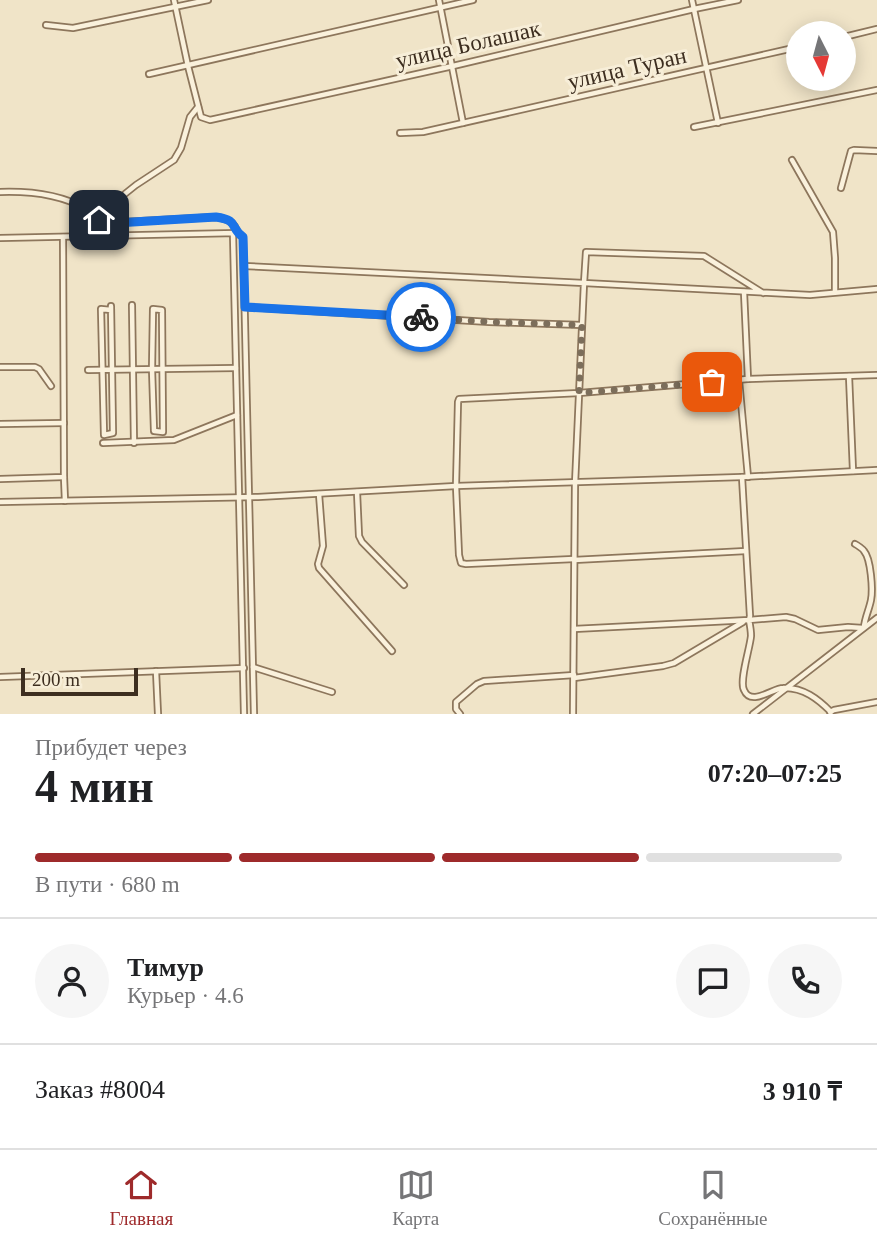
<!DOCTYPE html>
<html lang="ru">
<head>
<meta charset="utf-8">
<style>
	:root { --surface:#fff; --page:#f6f6f6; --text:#202124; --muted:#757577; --line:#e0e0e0; --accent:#9e2a2b }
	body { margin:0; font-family:"Times New Roman",serif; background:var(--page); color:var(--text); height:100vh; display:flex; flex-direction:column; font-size:26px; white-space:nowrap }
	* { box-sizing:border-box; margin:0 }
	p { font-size:23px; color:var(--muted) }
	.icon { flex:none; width:38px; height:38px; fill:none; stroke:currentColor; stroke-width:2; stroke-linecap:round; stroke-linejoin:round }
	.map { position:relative; height:714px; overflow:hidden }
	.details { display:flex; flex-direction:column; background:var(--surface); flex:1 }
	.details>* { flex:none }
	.needle { width:46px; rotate:174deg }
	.fabs { position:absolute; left:786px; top:21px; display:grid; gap:14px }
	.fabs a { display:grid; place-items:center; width:70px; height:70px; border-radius:50%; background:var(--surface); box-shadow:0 4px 18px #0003; font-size:35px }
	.scale { position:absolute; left:21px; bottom:18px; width:117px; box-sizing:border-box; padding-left:7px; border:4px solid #3d2e20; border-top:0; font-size:19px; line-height:24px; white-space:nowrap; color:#3d2e20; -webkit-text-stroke:5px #f7eed8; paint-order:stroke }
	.pin { position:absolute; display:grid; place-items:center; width:60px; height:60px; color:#fff; margin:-30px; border-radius:14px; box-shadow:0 4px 10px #0006 }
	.courier { position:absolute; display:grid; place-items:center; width:70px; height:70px; margin:-35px; border:5px solid #1a73e8; border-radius:50%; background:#fff; color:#222; box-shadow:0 2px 9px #0007 }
	.headline em { font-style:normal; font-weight:700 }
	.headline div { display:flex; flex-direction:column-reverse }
	.headline { display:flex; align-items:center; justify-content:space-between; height:119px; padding:0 35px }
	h1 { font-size:46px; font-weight:700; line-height:52px }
	.bar { display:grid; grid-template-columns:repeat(4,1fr); gap:10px 7px; align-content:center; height:84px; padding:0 35px }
	.bar i { height:9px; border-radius:5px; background:var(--line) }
	.bar .on { background:var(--accent) }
	.bar p { grid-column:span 4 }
	.line { display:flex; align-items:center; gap:18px; padding:0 35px; border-top:2px solid var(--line) }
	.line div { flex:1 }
	.round { display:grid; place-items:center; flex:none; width:74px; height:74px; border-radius:37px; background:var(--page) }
	.tab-bar { display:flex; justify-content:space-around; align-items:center; height:98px; border-top:2px solid var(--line); background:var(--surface); font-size:19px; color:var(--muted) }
	.tab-bar a { display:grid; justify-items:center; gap:4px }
	.tab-bar .on { color:var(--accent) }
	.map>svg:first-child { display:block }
</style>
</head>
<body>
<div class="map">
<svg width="877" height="714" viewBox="0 0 877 714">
	<rect width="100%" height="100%" fill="#f0e4c8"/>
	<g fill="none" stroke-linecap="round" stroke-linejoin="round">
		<!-- minor casing -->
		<g stroke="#8d765c" stroke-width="8">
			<g id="minor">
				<polyline points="174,0 188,66 201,117 210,120 453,66 694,9 738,0"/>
				<polyline points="439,0 463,123"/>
				<polyline points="692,0 718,123"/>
				<polyline points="46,25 73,28 208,0"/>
				<polyline points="844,37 877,29"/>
				<polyline points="149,74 473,0"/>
				<polyline points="694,127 877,90"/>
				<polyline points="400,133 423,132 798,47"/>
				<polyline points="792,160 833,232 835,258 835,292"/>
				<polyline points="841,188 851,151 854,150 877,151"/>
				<path d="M0 192C30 191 60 194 86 209 93 213 97 219 104 223L216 217C227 219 235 221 237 233"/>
				<polyline points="96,217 136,185 174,160 181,148 190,117 198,107"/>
				<polyline points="233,234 244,714"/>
				<polyline points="0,238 237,233 243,237 254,714"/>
				<polyline points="244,266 584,283 575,484 573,714"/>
				<polyline points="744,292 748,379"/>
				<polyline points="763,293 704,256 586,252 584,283 810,295 877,289"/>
				<polyline points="132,305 134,443"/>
				<polyline points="245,307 489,322 582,325"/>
				<polygon points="153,309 162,310 163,432 154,431 152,369"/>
				<polyline points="111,310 101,309 104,435 113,433 111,306"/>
				<polyline points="0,367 35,367 39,369 51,386"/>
				<polyline points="88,370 236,368"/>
				<polyline points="849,376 853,471"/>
				<polyline points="739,380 748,477"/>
				<polyline points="0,424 64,423"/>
				<polyline points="103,443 174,440 237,415"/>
				<polyline points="64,477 65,501"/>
				<polyline points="0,479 64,477 63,237"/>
				<polyline points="357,492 359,536 362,542 404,585"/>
				<polyline points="319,494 323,546 318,564 319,568 392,651"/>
				<polyline points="0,502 258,497 456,486 742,477 877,470"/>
				<path d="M855 544C857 545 863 549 864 551 871 559 873 590 871 600 869 610 865 617 864 627"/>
				<polyline points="574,559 466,564 461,563 459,555 456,486 458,402 459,399 579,393 748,379 877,375"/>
				<polyline points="574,560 746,551"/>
				<polyline points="574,629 749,620 750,616 742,477"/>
				<polyline points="253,667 332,692"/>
				<polyline points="156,671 158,714"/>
				<polyline points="0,677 244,668"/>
				<polyline points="574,678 663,666 674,663 743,622"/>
				<polyline points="830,712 834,710 877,702"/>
				<path d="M831 712C818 699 803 687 783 688 773 688 751 707 744 690 739 681 750 648 751 636 751 631 750 625 749 620L786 617 795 619 818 630 848 627 863 628"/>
				<polyline points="460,714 456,709 456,702 477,684 484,681 574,675"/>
				<polyline points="753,714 877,618"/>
			</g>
		</g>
		<!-- minor -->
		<use href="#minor" stroke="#faf1dc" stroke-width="4.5"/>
	</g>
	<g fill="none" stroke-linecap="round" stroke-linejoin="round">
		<!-- done -->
		<polyline stroke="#7c6e5b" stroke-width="7" stroke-dasharray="0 12.6" points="421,317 489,322 582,325 579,393 712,382"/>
		<!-- route -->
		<path stroke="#1a73e8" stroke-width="9" d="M99 220 104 223H116L216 217C239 220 230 228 243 237L245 307 421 317"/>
	</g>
	<g text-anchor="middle" stroke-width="6" stroke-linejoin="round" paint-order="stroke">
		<!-- street labels -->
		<g font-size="23" fill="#3d2e20" stroke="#f7eed8">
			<text transform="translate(468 44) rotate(-13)" y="8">улица Болашак</text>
			<text transform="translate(627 68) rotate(-13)" y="8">улица Туран</text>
		</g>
	</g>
</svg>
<div class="fabs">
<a><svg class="needle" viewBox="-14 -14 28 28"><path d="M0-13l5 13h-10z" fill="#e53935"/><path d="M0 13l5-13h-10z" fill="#757577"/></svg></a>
</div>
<div class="scale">200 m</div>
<div class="pin" style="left:712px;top:382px;background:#ea580c"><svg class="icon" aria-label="bag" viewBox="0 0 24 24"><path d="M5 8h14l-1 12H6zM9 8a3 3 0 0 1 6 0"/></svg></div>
<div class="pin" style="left:99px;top:220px;background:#1f2937"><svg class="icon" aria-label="home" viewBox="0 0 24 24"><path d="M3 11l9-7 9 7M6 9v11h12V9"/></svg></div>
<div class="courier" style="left:421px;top:317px"><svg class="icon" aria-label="bike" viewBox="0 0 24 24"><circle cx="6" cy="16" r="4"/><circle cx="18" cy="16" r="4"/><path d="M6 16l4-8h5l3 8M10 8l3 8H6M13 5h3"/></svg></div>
</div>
<section class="details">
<div class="headline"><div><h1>4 мин</h1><p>Прибудет через</p></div><em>07:20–07:25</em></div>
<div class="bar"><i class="on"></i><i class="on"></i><i class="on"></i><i></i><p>В пути · 680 m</p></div>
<div class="line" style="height:126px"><a class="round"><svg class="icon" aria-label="person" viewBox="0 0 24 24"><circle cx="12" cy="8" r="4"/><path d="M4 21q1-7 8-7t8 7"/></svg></a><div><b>Тимур</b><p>Курьер · 4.6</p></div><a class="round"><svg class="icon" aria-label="chat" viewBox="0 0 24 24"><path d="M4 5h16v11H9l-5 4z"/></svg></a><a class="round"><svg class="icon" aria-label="phone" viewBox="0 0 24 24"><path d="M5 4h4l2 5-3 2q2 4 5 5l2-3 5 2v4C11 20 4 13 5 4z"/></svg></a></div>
<div class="line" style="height:91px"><div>Заказ #8004</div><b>3 910 ₸</b></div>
</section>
<nav class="tab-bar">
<a class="on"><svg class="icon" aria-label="home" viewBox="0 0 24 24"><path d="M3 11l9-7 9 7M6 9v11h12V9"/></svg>Главная</a>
<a><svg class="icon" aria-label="map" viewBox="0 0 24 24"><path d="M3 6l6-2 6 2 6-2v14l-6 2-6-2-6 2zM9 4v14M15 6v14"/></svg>Карта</a>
<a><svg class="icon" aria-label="saved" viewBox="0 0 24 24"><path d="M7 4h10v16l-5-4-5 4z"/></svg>Сохранённые</a>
</nav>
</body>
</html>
